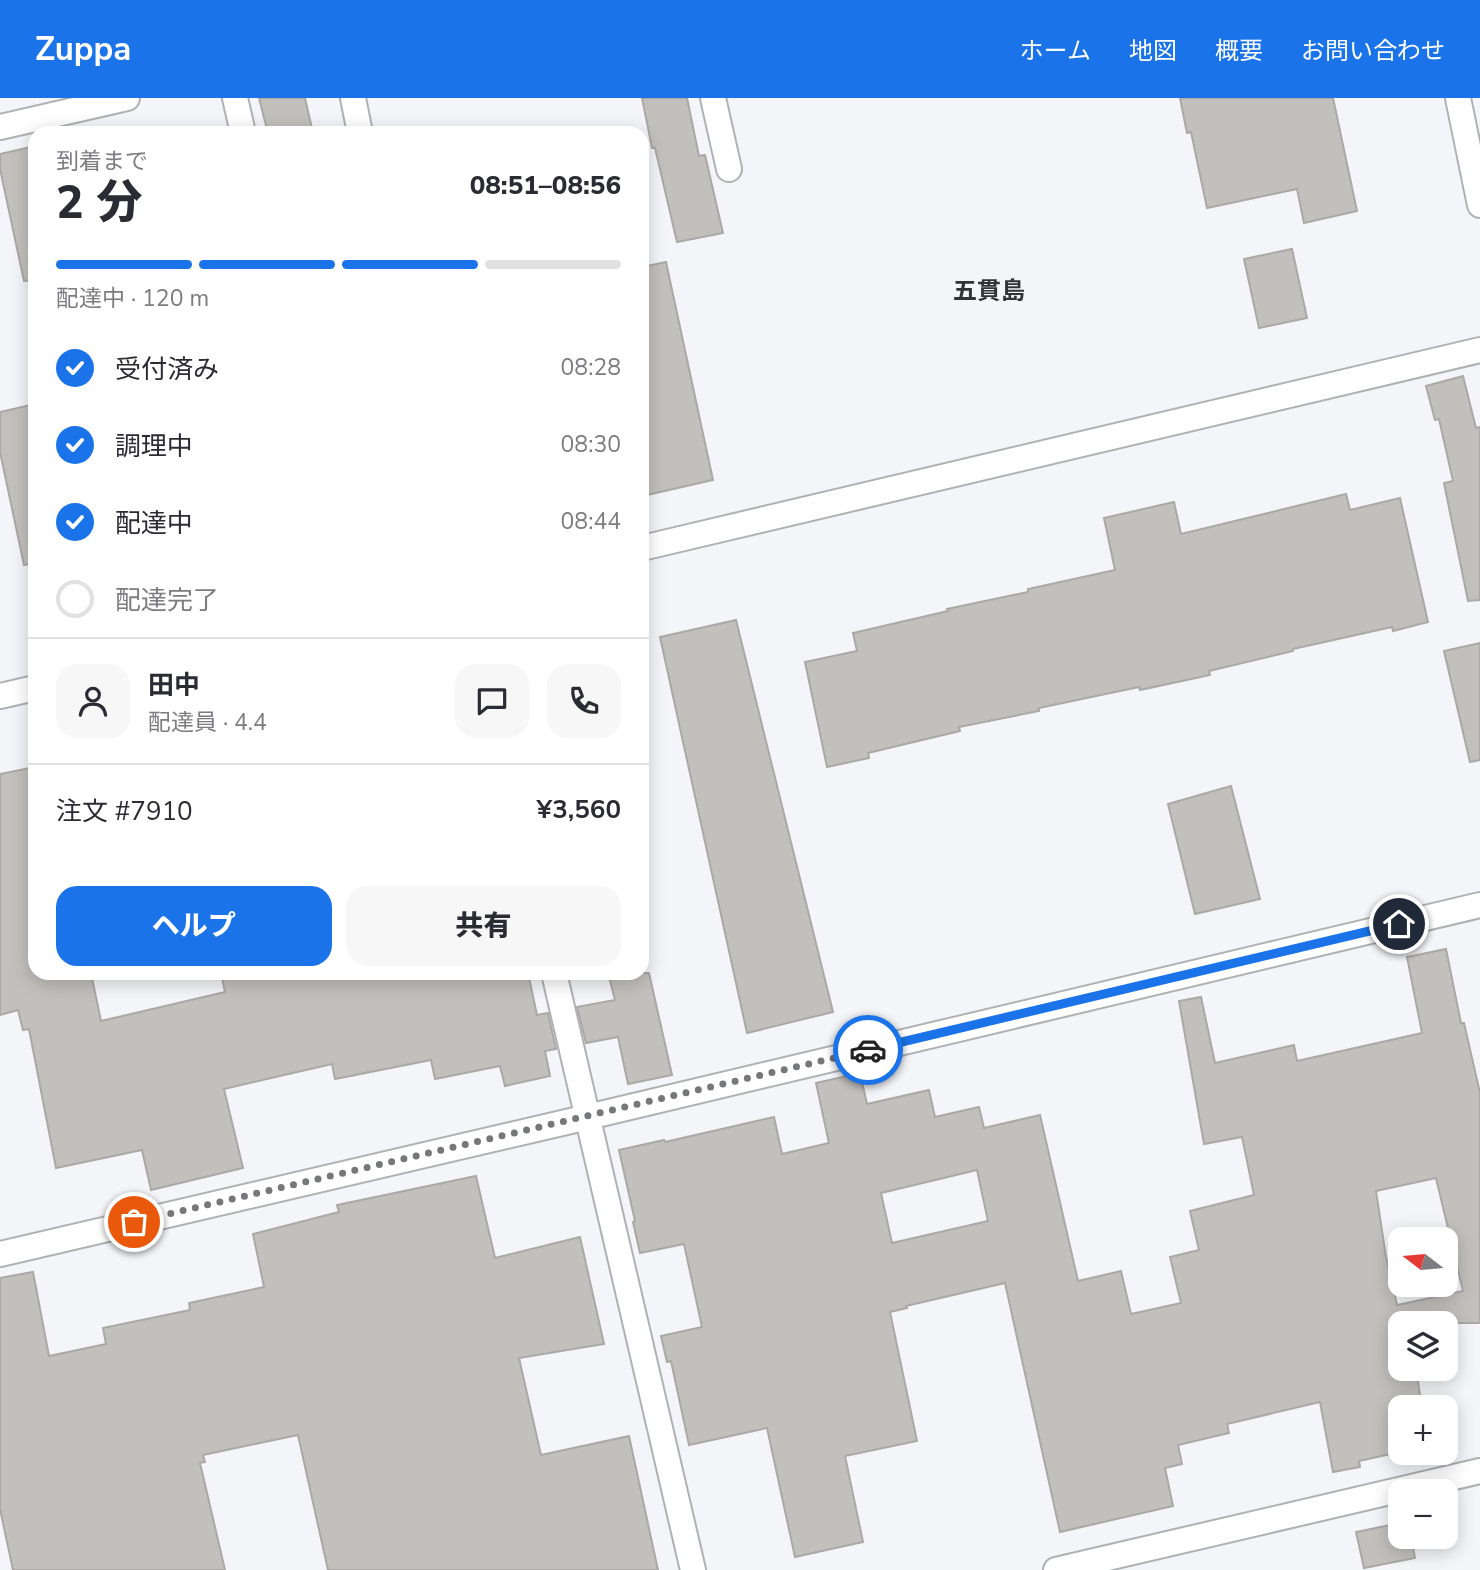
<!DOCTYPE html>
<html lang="ja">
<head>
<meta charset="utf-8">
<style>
	:root { --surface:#fff; --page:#f7f7f7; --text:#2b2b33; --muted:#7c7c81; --line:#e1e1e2; --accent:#1a73e8 }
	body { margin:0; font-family:"Nunito Sans","Noto Sans JP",sans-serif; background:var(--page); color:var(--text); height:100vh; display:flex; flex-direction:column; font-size:26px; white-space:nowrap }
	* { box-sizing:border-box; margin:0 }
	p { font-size:23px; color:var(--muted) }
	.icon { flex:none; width:38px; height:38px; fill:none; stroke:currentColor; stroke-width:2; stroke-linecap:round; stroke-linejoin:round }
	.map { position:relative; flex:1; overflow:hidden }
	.panel { position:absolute; left:28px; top:28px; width:621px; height:854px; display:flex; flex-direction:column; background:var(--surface); border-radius:21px; box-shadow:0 4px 18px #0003 }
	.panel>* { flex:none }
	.needle { width:46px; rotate:286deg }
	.tools { position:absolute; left:1388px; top:1129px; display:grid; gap:14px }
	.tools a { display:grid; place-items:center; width:70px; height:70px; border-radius:14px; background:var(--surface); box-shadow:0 4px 18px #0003; font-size:35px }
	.pin { position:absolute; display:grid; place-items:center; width:60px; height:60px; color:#fff; margin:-30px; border:4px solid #fff; border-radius:50%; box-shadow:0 2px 7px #0007 }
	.courier { position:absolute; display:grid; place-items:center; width:70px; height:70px; margin:-35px; border:5px solid #1a73e8; border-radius:50%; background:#fff; color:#222; box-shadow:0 2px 9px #0007 }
	.overview em { font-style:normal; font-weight:800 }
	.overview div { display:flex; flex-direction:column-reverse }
	.overview { display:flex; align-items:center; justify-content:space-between; height:119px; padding:0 28px }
	h1 { font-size:46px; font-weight:800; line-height:52px }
	.bar { display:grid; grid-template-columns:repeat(4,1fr); gap:10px 7px; align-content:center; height:84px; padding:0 28px }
	.bar i { height:9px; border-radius:5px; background:var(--line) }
	.bar .current { background:var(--accent) }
	.bar p { grid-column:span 4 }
	.line { display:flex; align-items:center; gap:18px; padding:0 28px; border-top:2px solid var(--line) }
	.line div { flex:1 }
	.round { display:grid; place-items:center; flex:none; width:74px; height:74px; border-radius:21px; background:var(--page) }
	ol { padding:0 28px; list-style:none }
	li { display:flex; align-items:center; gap:21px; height:77px }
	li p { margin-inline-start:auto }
	li .icon { padding:7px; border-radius:50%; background:var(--accent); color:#fff; stroke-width:4 }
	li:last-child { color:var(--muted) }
	li i { width:38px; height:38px; border:4px solid var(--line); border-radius:50% }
	.cta { display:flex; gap:14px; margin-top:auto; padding:14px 28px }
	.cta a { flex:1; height:80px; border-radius:21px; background:var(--accent); color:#fff; font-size:28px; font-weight:800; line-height:80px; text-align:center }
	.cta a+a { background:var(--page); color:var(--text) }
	header { display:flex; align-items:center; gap:42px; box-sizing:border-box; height:98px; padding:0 35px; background:var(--accent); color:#fff }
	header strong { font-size:33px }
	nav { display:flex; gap:38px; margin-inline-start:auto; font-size:24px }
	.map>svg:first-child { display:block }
</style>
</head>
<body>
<header>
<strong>Zuppa</strong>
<nav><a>ホーム</a><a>地図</a><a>概要</a><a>お問い合わせ</a></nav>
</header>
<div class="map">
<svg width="1480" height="1472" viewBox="0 0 1480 1472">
	<rect width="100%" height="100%" fill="#f3f5f8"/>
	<!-- building -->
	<g fill="#c2c0bd" stroke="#aba8a6" stroke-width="2" fill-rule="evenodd">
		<polygon points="259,0 305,0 313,35 268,35"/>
		<polygon points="642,0 687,0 699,58 705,57 723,135 677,144 655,50 652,50"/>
		<polygon points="1180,0 1333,0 1357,113 1304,125 1297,91 1207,110 1191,34 1187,35"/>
		<polygon points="35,48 35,182 24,183 0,71 0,56"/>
		<polygon points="1292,151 1307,220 1259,230 1244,161"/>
		<polygon points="666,164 713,382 647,397 642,375 642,169"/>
		<polygon points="1463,278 1476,330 1480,329 1480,502 1468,503 1444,385 1453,383 1439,321 1435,322 1426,288"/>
		<polygon points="35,306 35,465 24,467 0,354 0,314"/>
		<polygon points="1346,396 1350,412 1400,400 1428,524 1393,533 1392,529 1293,551 1293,553 1209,573 1210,577 1140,592 1139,589 1039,610 1039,613 959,629 960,633 868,655 869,660 827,669 805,564 857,553 853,535 948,513 947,511 1028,494 1028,491 1115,472 1104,420 1174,404 1181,436"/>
		<polygon points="736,522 833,914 747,935 660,539"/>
		<polygon points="1480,545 1480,662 1470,664 1444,553"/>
		<polygon points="35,669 35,875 91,875 101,923 225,894 222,880 245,875 528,875 537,917 548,915 556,951 545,953 550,978 505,988 500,968 435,981 431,962 335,981 332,966 224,991 243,1070 151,1092 142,1052 56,1070 29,931 23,932 18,912 0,917 0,676"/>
		<polygon points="1231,688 1260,801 1195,816 1168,706"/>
		<path d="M1446 851 1461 925H1464L1480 995V1225H1400V1270H1421L1422 1277 1417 1278 1421 1303 1400 1307V1354L1359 1363 1360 1369 1333 1374 1320 1304 1227 1326 1229 1335 1178 1347 1182 1366 1165 1370 1173 1408 1060 1434 1005 1185 906 1208 907 1210 890 1214 917 1343 845 1358 863 1444 795 1459 767 1330 689 1347 671 1263 667 1264 661 1238 702 1229 684 1146 640 1155 633 1124 635 1123 619 1052 664 1042 665 1044 774 1019 782 1056 829 1045 816 985 860 975 867 1006 929 992 935 1019 979 1009 984 1030 1040 1017 1078 1183 1121 1173 1131 1216 1181 1205 1170 1159 1199 1152 1190 1113 1254 1097 1242 1039 1204 1046 1179 903 1201 899 1215 965 1294 947 1297 963 1422 935 1407 859ZM977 1072 988 1123 892 1145 881 1095ZM1436 1080 1463 1193 1397 1207 1386 1159 1376 1093Z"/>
		<polygon points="608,875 649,875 672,977 628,986 618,939 586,945 577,909 615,902"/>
		<polygon points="476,1078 495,1160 580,1139 604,1246 519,1260 541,1357 629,1338 658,1472 328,1472 298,1337 203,1357 205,1364 200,1365 225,1472 13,1472 0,1411 0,1180 33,1174 49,1258 106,1246 103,1230 190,1212 189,1205 264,1189 253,1136 339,1114 337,1107"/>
		<polygon points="1400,1425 1400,1438 1411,1438 1415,1460 1364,1470 1356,1434"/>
	</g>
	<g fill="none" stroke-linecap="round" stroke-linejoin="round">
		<!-- street casing -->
		<g stroke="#afb1b4" stroke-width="28">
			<g id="street">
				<polyline points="235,0 243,35"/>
				<polyline points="353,0 360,35"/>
				<polyline points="713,0 729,71"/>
				<polyline points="1458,0 1480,107"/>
				<polyline points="0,29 127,0"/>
				<polyline points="642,450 1480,252"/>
				<polyline points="0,598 35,590"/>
				<polyline points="554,875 693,1472"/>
				<polyline points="0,1156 588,1019 1480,807"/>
				<polyline points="1056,1472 1480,1373"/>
			</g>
		</g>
		<!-- street -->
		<use href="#street" stroke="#fff" stroke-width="24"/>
	</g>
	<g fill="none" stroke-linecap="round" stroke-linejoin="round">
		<!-- done -->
		<polyline stroke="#767779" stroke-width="7" stroke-dasharray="0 12.6" points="134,1124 868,952"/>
		<!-- route -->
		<polyline stroke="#1a73e8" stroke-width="9" points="868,952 1399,826"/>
	</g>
	<g text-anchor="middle" stroke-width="5" stroke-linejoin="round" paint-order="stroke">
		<!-- quarter labels -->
		<g font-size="24" font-weight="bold" fill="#323334" stroke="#f3f5f8">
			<text x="989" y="201">五貫島</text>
		</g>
	</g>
</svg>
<div class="tools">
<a><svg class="needle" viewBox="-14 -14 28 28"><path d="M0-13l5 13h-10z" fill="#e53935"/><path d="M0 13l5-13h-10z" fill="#7c7c81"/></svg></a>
<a><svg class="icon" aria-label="layers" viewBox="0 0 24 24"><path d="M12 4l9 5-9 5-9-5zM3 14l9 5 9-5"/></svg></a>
<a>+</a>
<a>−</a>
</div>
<div class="pin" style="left:134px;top:1124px;background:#ea580c"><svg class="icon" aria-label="bag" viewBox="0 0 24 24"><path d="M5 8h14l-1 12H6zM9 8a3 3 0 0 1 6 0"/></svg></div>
<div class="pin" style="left:1399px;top:826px;background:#1f2937"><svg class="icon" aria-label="home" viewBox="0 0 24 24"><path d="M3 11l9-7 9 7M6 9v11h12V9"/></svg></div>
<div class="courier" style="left:868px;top:952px"><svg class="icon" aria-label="car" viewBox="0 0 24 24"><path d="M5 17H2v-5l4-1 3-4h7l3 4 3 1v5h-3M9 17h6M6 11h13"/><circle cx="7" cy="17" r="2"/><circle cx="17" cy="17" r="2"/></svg></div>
<section class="panel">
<div class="overview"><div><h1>2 分</h1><p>到着まで</p></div><em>08:51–08:56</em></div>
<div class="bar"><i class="current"></i><i class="current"></i><i class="current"></i><i></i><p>配達中 · 120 m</p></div>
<ol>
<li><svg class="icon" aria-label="check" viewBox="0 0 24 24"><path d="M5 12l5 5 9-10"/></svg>受付済み<p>08:28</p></li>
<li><svg class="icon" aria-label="check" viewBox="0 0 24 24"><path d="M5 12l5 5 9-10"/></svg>調理中<p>08:30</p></li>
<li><svg class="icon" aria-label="check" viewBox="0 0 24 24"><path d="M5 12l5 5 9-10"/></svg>配達中<p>08:44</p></li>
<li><i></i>配達完了</li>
</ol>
<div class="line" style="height:126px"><a class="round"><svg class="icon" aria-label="person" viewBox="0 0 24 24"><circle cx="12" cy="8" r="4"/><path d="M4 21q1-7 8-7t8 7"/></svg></a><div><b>田中</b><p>配達員 · 4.4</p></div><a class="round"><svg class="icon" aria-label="chat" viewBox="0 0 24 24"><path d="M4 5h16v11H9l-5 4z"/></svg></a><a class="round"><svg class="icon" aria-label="phone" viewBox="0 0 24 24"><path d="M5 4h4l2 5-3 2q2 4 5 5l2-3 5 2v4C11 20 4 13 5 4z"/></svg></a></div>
<div class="line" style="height:91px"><div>注文 #7910</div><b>¥3,560</b></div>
<div class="cta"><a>ヘルプ</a><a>共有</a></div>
</section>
</div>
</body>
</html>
